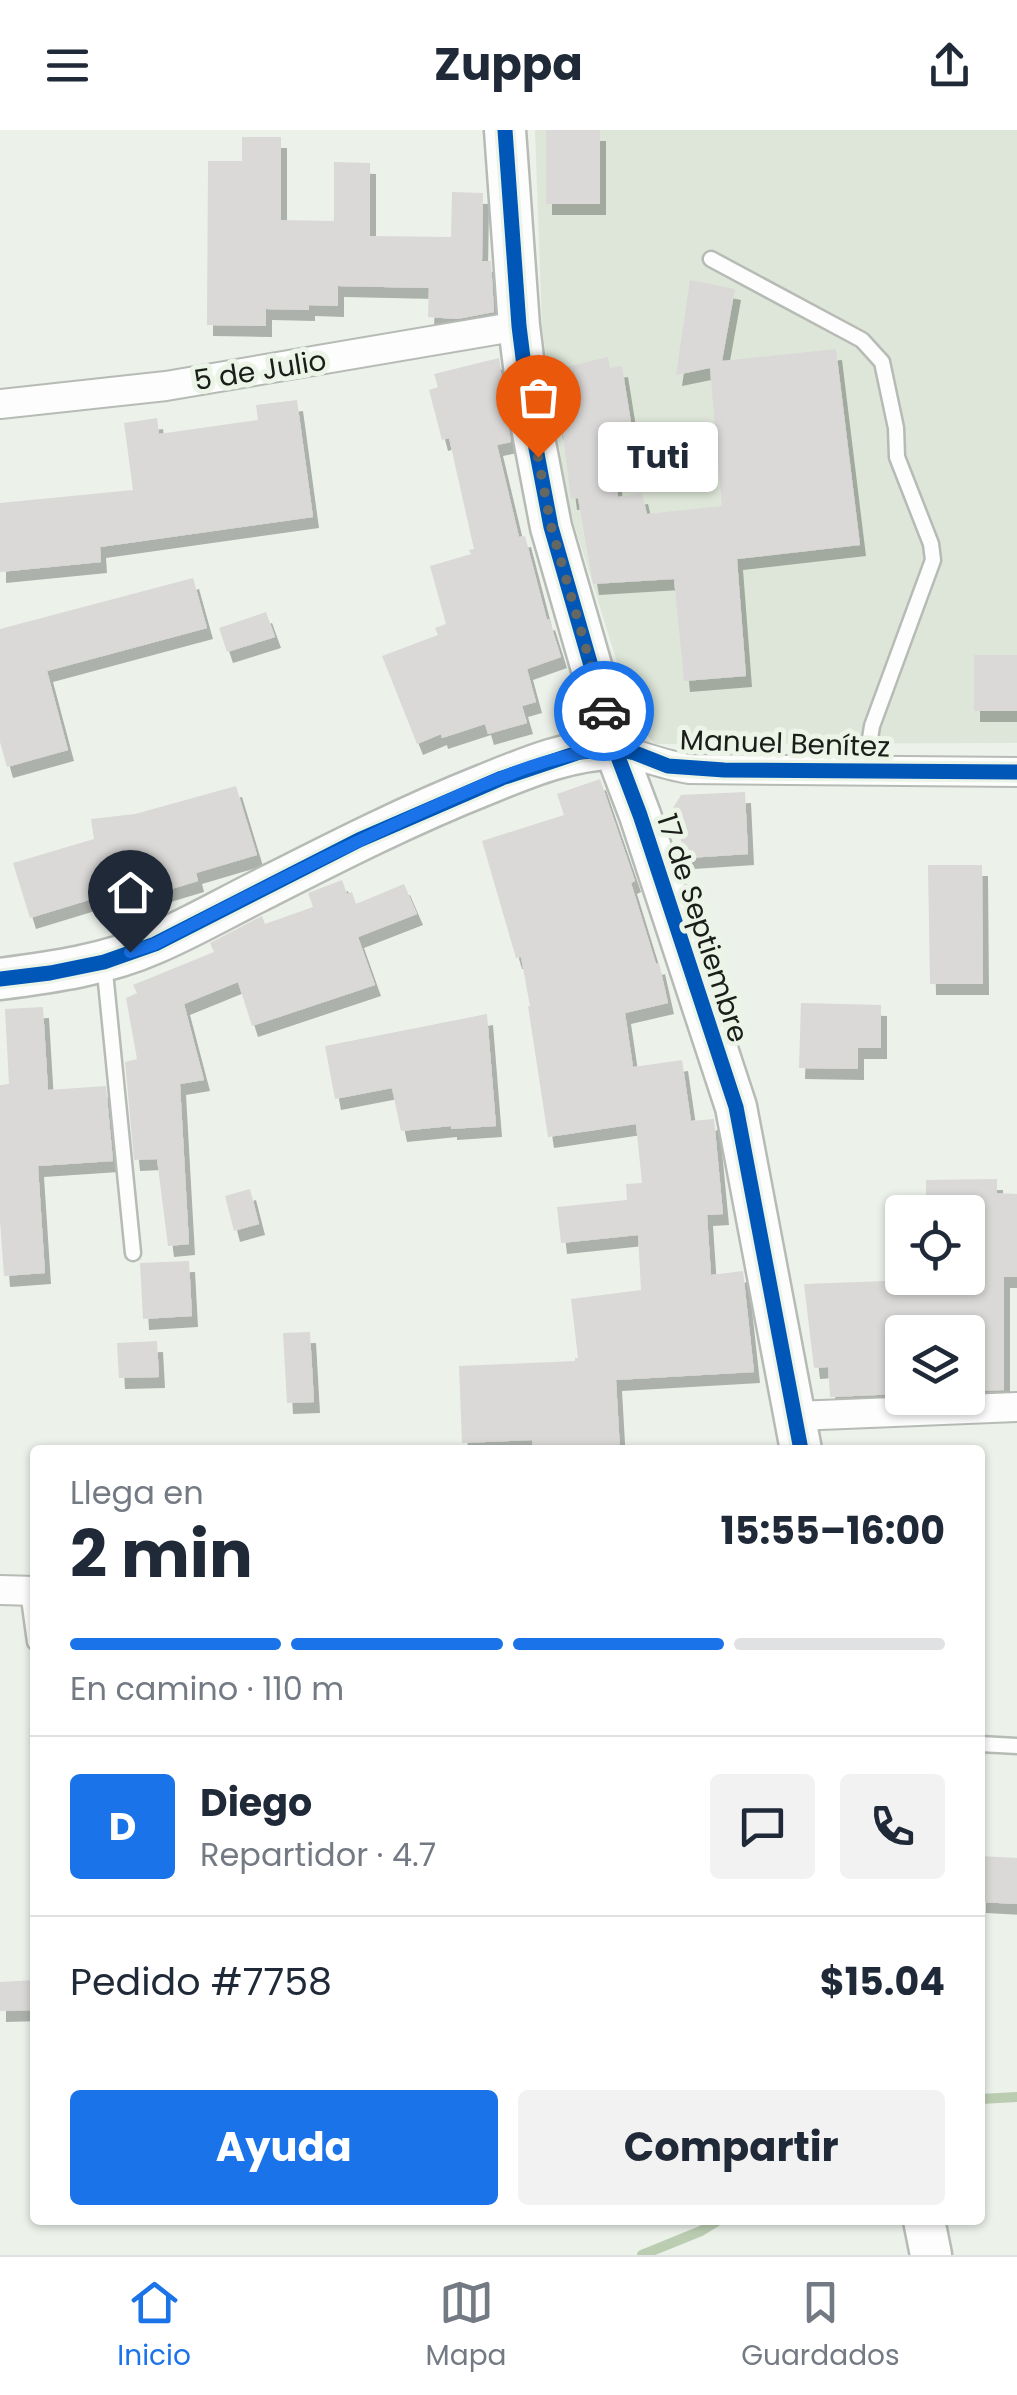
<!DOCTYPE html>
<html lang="es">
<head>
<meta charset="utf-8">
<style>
	:root { --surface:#fff; --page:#f2f2f3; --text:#1f2937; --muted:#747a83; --line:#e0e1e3; --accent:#1a73e8 }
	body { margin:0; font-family:Poppins,sans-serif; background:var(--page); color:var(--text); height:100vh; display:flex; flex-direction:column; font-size:38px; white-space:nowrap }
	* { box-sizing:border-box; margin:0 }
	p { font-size:32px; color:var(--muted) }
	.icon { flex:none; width:55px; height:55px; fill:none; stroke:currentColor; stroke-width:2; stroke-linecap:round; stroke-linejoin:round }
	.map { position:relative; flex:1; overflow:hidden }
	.panel { position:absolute; left:30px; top:1315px; width:955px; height:780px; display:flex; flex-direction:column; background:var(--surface); border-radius:10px; box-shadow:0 2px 8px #0004 }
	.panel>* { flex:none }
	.buttons { position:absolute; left:885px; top:1065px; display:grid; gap:20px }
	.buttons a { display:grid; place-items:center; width:100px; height:100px; border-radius:10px; background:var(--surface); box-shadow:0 2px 8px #0004; font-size:50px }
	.pin { position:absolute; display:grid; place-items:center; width:85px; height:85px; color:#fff; margin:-102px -42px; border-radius:50% 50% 50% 0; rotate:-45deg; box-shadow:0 0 10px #0007 }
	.pin .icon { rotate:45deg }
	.courier { position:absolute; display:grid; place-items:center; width:100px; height:100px; margin:-50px; border:8px solid #1a73e8; border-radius:50%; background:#fff; color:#222; box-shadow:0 2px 12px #0007 }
	.bubble { position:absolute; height:70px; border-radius:10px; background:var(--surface); box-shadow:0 2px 8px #0004; font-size:32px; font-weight:700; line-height:70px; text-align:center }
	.summary em { font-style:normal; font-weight:700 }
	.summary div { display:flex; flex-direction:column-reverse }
	.summary { display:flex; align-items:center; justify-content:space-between; height:170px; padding:0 40px }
	h1 { font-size:65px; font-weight:700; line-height:75px }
	.bar { display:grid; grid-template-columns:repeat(4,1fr); gap:15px 10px; align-content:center; height:120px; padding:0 40px }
	.bar i { height:12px; border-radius:8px; background:var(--line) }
	.bar .on { background:var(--accent) }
	.bar p { grid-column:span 4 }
	.line { display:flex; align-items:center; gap:25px; padding:0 40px; border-top:2px solid var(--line) }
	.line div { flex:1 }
	.round { display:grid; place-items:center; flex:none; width:105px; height:105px; border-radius:10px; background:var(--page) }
	.cta { display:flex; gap:20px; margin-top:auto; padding:20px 40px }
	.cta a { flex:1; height:115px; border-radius:10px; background:var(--accent); color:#fff; font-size:40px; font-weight:700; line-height:115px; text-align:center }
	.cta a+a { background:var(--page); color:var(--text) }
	header { display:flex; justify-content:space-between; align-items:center; height:130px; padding:0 40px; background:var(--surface); font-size:45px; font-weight:700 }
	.dock { display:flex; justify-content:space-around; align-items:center; height:140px; border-top:2px solid var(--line); background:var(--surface); font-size:28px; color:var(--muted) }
	.dock a { display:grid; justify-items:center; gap:5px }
	.dock .on { color:var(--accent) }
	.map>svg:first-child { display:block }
</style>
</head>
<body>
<header><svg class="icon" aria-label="menu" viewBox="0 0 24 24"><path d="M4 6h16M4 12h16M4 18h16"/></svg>Zuppa<svg class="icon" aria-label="share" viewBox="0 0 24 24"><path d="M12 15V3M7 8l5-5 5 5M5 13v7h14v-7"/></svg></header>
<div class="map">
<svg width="1017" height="2125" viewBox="0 0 1017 2125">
	<defs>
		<filter id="shadow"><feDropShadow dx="6" dy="11" stdDeviation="0" flood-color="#0004"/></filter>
	</defs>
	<rect width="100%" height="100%" fill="#ecf1ea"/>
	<!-- built -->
	<polygon fill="#dde6d8" points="535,0 1017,0 1017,613 655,614 636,593 567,371 542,197"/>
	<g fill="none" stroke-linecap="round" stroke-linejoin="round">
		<!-- stream -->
		<g stroke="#bacdb1" stroke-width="10">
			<polyline points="980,1969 1017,1967"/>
			<polyline points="642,2125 701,2101 719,2090"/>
		</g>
	</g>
	<!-- building -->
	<g fill="#dad9d8" filter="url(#shadow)">
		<rect x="546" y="0" width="54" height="74"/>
		<polygon points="242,7 281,7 281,90 334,91 334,32 370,33 370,106 451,107 452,62 483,63 482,131 491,131 494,182 457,189 428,187 429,158 338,156 338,176 309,175 309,180 266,179 266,196 207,195 208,31 242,31"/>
		<polygon points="690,150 735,159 722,231 836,219 860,415 737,429 746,546 684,551 674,449 593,454 578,368 571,369 562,298 557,299 549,241 608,227 610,238 622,236 634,311 611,314 618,367 642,363 647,384 722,376 710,238 676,245"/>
		<polygon points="499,228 511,312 497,315 519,407 525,406 547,490 549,489 561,527 527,539 536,572 522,576 527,593 488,604 485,594 442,608 441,604 417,614 382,526 438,505 435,498 446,494 430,436 471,424 469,420 474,419 449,308 442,310 429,260 438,257 434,244"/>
		<polygon points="297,270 313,387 100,417 101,432 0,442 0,373 133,360 124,293 157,288 159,304 229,294 258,290 256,275"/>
		<polygon points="193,448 207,498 47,541 68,620 7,637 0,612 0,499"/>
		<polygon points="266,482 275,507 227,522 219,498"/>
		<rect x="974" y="525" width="43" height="56"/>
		<polygon points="600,649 635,751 631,753 656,834 659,833 668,873 625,883 633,937 682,930 691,991 714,989 723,1084 707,1085 711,1145 743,1141 754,1242 616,1250 620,1320 533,1320 532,1310 462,1313 459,1236 575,1231 575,1228 578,1228 571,1169 641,1160 638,1105 561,1113 557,1077 627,1070 626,1054 642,1053 636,994 548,1007 528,876 530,876 521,827 516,828 482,711 564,685 557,664"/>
		<polygon points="236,656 257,725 196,743 198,751 148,766 129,768 131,780 104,784 102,766 30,788 13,733 94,709 91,689 135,684"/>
		<polygon points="745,662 748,724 688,728 670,683 681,665"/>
		<polygon points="928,735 982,735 983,854 930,854"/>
		<polygon points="342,750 347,764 352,762 356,774 404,754 417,784 358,807 375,855 252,896 238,852 184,874 204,950 180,954 189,1114 168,1116 157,1029 134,1030 125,932 137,929 126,868 137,863 133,855 214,822 210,813 262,786 265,794 313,777 308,763"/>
		<polygon points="801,873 881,875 881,918 858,918 858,939 799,938"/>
		<polygon points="43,877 48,960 106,956 113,1031 38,1036 45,1143 4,1146 0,1091 0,955 9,954 5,879"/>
		<polygon points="487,884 496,996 451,999 451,996 401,1001 392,958 335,969 325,916"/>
		<polygon points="997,1049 997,1063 1017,1064 1017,1147 1004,1147 1004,1260 973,1261 973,1248 968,1249 968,1202 902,1202 901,1264 830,1267 828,1237 814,1238 804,1154 968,1148 968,1082 926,1082 926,1050"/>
		<polygon points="250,1059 259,1094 234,1101 225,1066"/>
		<polygon points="189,1131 192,1186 143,1189 140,1133"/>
		<polygon points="310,1202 314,1272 287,1273 283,1203"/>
		<polygon points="157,1211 159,1247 119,1248 117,1213"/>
		<polygon points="980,1726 1017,1728 1017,1774 980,1772"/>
		<polygon points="35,1850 35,1880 0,1881 0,1852"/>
	</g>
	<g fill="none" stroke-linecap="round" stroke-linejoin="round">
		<!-- lane casing -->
		<g stroke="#b7bbb5" stroke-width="19">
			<g id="lane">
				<polyline points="711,129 862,210 882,232 896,298 897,327 931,414 933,430 872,596 865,641"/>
				<polyline points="104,832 133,1123"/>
				<polyline points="28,1461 35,1512"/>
				<polyline points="980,1614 1017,1616"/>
			</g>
		</g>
		<!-- street casing -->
		<g stroke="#b7bbb5" stroke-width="32">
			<g id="street">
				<polyline points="0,274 166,256 519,196"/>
				<path d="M615 619C640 625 663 635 689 639L1017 642"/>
				<polyline points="796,1286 1017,1277"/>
				<polyline points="0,1460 35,1461"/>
			</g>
		</g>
		<!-- secondary casing -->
		<g stroke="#b7bbb5" stroke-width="45">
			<g id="secondary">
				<polyline points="505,0 519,196 531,292 551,397 615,619 640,685 736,977 801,1320"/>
				<path d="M0 849C53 842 106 835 155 813 190 798 223 779 257 762 332 724 406 686 484 655 526 638 570 619 615 619"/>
				<polyline points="924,2090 931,2125"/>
			</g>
		</g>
		<!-- lane -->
		<use href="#lane" stroke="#fcfdfc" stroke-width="14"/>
		<!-- street -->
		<use href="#street" stroke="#fcfdfc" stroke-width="28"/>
		<!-- secondary -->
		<use href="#secondary" stroke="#fcfdfc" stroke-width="40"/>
		<!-- cycleway casing -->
		<g stroke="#ebf4e7" stroke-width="21">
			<g id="cycleway">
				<polyline points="505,0 519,196 531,292 551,397 615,619 640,685 736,977 801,1320"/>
				<polyline points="0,849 50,843 104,832 155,814 359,710 502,648 580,622 615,619 635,623 668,636 724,640 1017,642"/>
			</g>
		</g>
		<!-- cycleway -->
		<use href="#cycleway" stroke="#0057b8" stroke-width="15"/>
	</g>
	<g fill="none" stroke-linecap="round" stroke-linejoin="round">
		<!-- done -->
		<polyline stroke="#646762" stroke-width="10" stroke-dasharray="0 18" points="538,327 551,396 604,581"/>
		<!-- route -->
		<path stroke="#1a73e8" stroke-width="12" d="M130 822 155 814C248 766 340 718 435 676 489 652 556 620 616 620L604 581"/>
	</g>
	<g text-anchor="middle" stroke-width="10" stroke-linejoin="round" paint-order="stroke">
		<!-- street labels -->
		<g font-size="28" fill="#1a1d18" stroke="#ebf4e7">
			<text transform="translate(260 240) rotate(-9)" y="10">5 de Julio</text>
			<text transform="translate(785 613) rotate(2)" y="10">Manuel Benítez</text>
			<text transform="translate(703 798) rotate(72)" y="10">17 de Septiembre</text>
		</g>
	</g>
</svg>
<div class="buttons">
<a><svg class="icon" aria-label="locate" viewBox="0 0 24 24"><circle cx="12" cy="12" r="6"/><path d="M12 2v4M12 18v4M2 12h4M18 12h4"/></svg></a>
<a><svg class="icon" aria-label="layers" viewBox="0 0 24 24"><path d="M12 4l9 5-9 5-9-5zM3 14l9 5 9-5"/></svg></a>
</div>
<div class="pin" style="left:538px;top:327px;background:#ea580c"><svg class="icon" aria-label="bag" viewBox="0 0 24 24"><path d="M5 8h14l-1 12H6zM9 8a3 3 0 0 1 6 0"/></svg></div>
<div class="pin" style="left:130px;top:822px;background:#1f2937"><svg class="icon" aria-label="home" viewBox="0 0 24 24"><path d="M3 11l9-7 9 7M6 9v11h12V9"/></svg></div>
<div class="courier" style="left:604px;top:581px"><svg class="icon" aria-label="car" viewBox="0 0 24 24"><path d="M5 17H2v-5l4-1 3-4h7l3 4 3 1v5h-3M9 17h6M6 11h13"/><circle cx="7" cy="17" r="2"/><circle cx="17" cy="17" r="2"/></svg></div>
<div class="bubble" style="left:598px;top:292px;width:120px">Tuti</div>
<section class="panel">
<div class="summary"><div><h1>2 min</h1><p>Llega en</p></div><em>15:55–16:00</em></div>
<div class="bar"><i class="on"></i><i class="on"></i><i class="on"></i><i></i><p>En camino · 110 m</p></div>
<div class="line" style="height:180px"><b class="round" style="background:var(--accent);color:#fff">D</b><div><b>Diego</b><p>Repartidor · 4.7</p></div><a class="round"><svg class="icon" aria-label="chat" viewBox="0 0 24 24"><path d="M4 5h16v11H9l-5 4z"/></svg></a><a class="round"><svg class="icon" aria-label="phone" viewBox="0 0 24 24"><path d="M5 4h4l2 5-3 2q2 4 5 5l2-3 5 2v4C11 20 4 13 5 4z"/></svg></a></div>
<div class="line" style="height:130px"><div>Pedido #7758</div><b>$15.04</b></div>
<div class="cta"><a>Ayuda</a><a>Compartir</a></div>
</section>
</div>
<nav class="dock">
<a class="on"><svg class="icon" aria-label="home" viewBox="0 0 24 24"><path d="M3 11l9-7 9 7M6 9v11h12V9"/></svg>Inicio</a>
<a><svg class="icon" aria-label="map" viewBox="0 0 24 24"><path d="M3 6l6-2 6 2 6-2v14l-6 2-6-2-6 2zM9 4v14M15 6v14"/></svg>Mapa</a>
<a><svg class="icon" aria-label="saved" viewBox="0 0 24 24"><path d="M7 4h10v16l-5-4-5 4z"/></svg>Guardados</a>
</nav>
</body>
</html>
